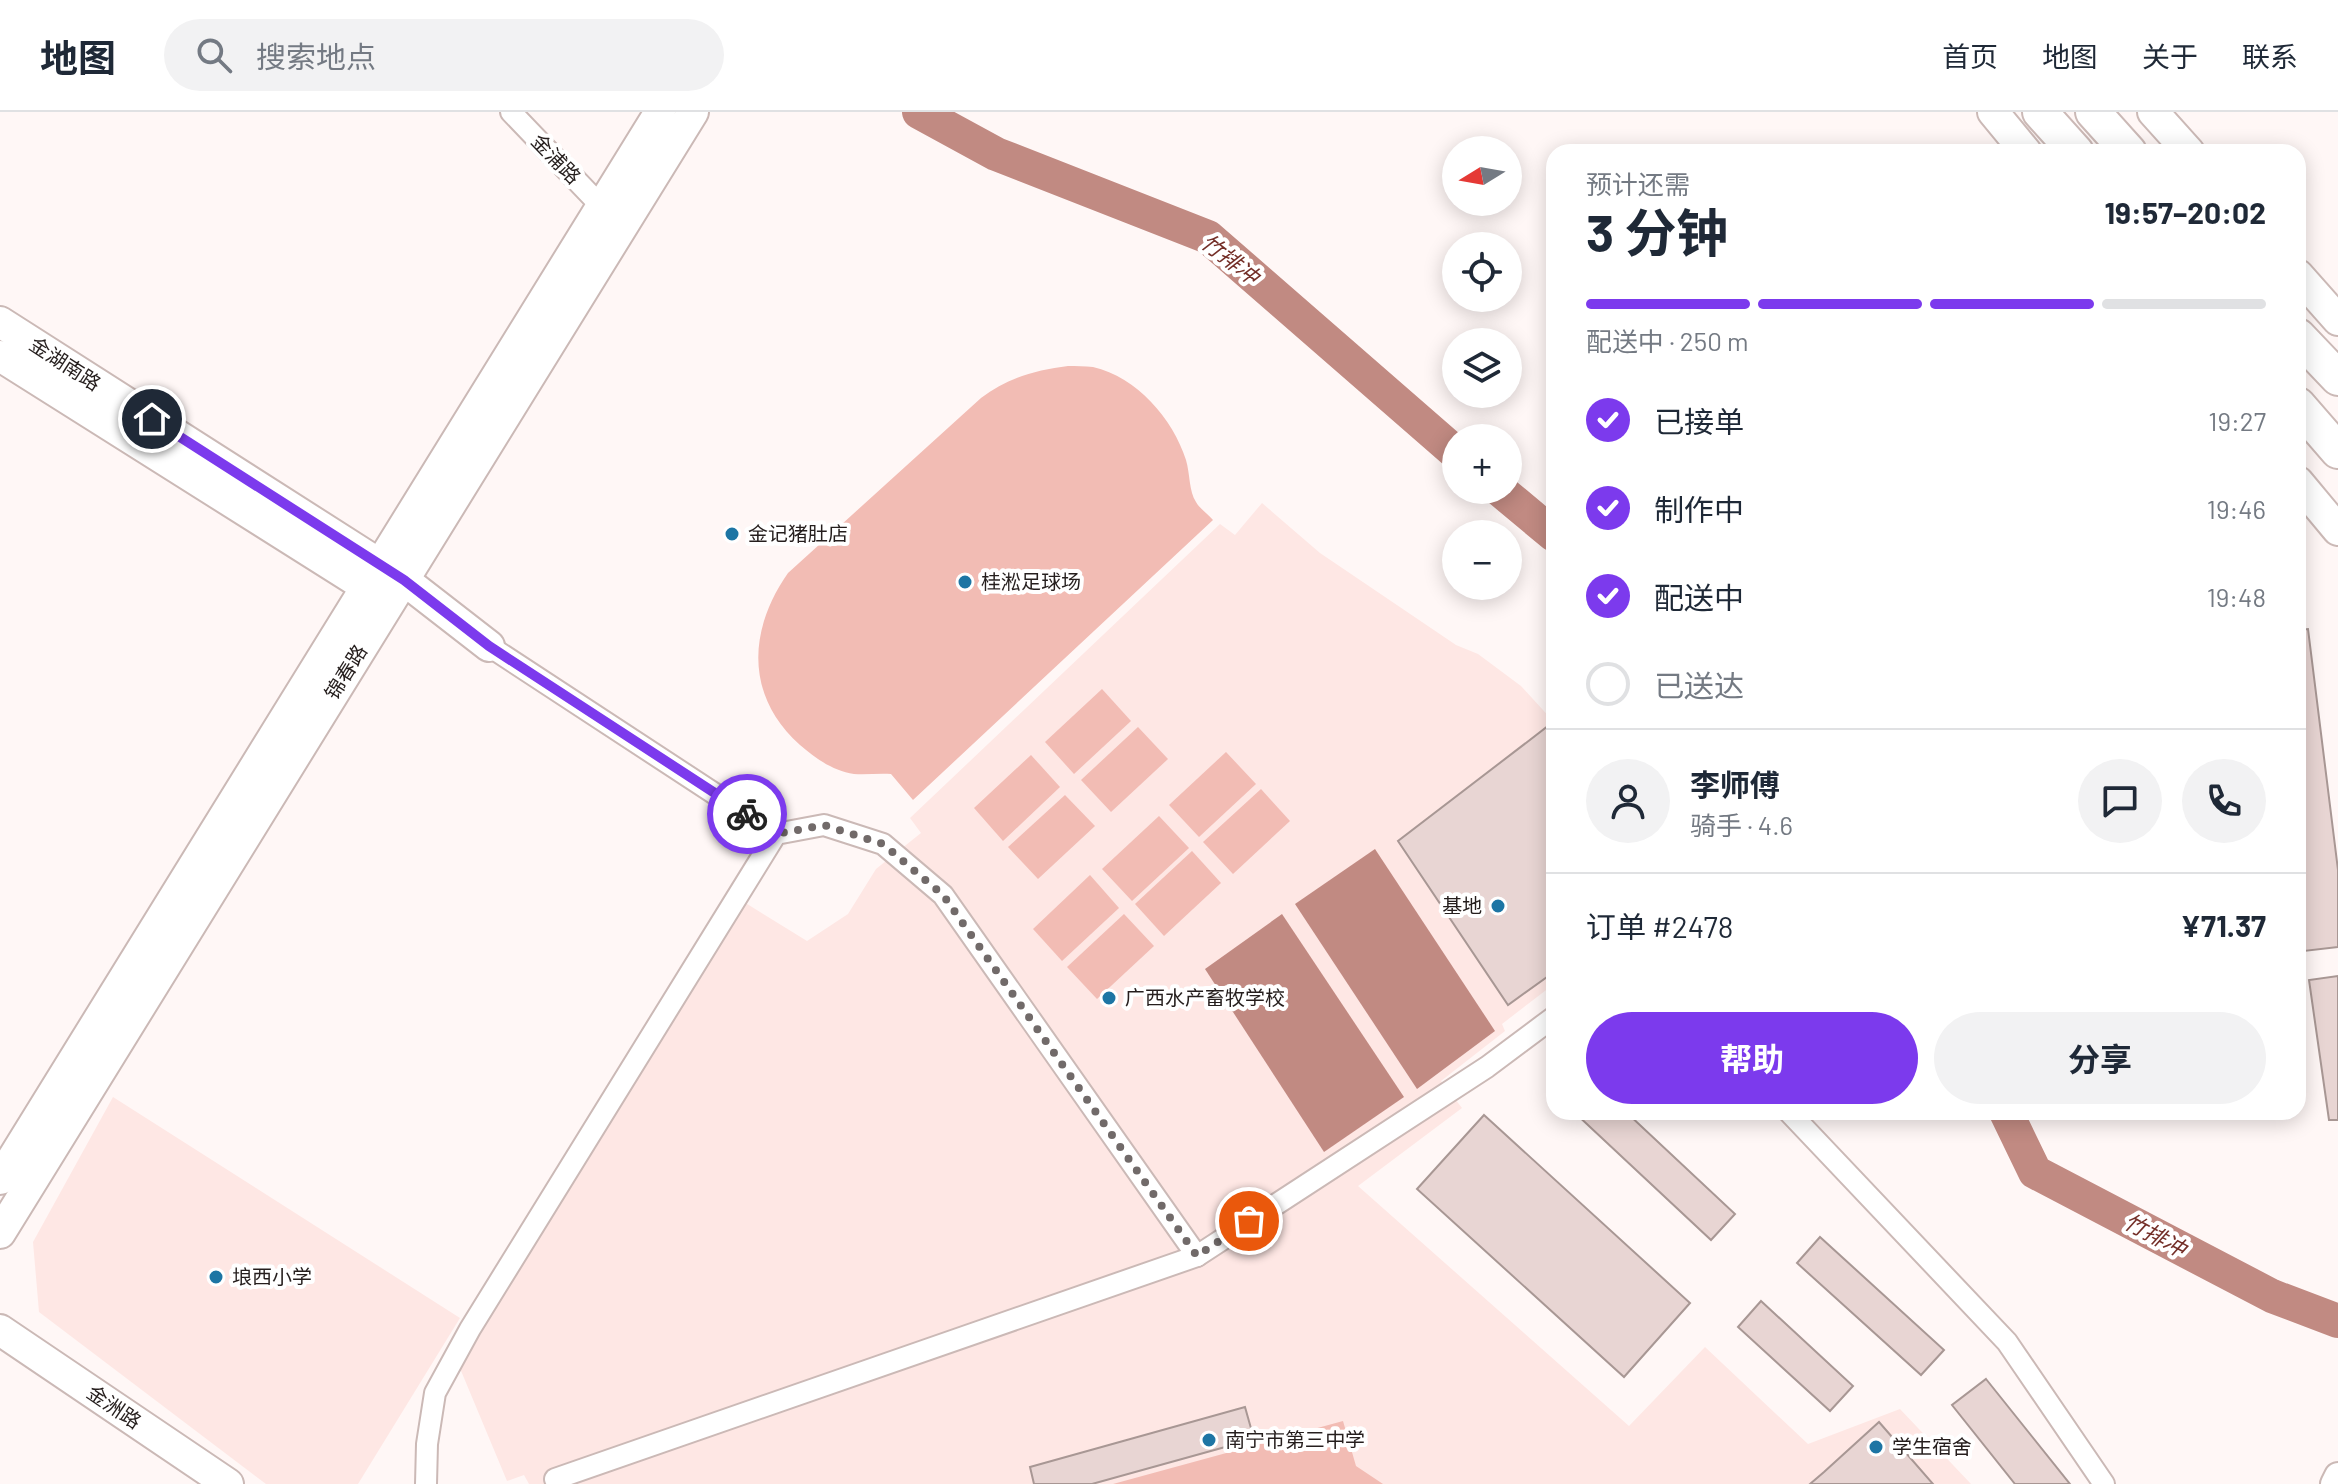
<!DOCTYPE html>
<html lang="zh">
<head>
<meta charset="utf-8">
<style>
	:root { --surface:#fff; --page:#f2f2f3; --text:#1f2937; --muted:#747a83; --line:#e0e1e3; --accent:#7c3aed }
	body { margin:0; font-family:Barlow,"Noto Sans SC",sans-serif; background:var(--page); color:var(--text); height:100vh; display:flex; flex-direction:column; font-size:30px; white-space:nowrap }
	* { box-sizing:border-box; margin:0 }
	p { font-size:26px; color:var(--muted) }
	.icon { flex:none; width:44px; height:44px; fill:none; stroke:currentColor; stroke-width:2; stroke-linecap:round; stroke-linejoin:round }
	.map { position:relative; flex:1; overflow:hidden }
	.drawer { position:absolute; left:1546px; top:32px; width:760px; height:976px; display:flex; flex-direction:column; background:var(--surface); border-radius:24px; box-shadow:0 4px 20px #0003 }
	.drawer>* { flex:none }
	.needle { width:52px; rotate:259deg }
	.buttons { position:absolute; left:1442px; top:24px; display:grid; gap:16px }
	.buttons a { display:grid; place-items:center; width:80px; height:80px; border-radius:50%; background:var(--surface); box-shadow:0 4px 20px #0003; font-size:40px }
	.pin { position:absolute; display:grid; place-items:center; width:68px; height:68px; color:#fff; margin:-34px; border:4px solid #fff; border-radius:50%; box-shadow:0 2px 8px #0007 }
	.courier { position:absolute; display:grid; place-items:center; width:80px; height:80px; margin:-40px; border:6px solid #7c3aed; border-radius:50%; background:#fff; color:#222; box-shadow:0 2px 10px #0007 }
	.summary em { font-style:normal; font-weight:700 }
	.summary div { display:flex; flex-direction:column-reverse }
	.summary { display:flex; align-items:center; justify-content:space-between; height:136px; padding:0 40px }
	h1 { font-size:52px; font-weight:700; line-height:60px }
	.bar { display:grid; grid-template-columns:repeat(4,1fr); gap:12px 8px; align-content:center; height:96px; padding:0 40px }
	.bar i { height:10px; border-radius:6px; background:var(--line) }
	.bar .selected { background:var(--accent) }
	.bar p { grid-column:span 4 }
	.line { display:flex; align-items:center; gap:20px; padding:0 40px; border-top:2px solid var(--line) }
	.line div { flex:1 }
	.round { display:grid; place-items:center; flex:none; width:84px; height:84px; border-radius:42px; background:var(--page) }
	ol { padding:0 40px; list-style:none }
	li { display:flex; align-items:center; gap:24px; height:88px }
	li p { margin-inline-start:auto }
	li .icon { padding:8px; border-radius:50%; background:var(--accent); color:#fff; stroke-width:4 }
	li:last-child { color:var(--muted) }
	li i { width:44px; height:44px; border:4px solid var(--line); border-radius:50% }
	.primary-button { display:flex; gap:16px; margin-top:auto; padding:16px 40px }
	.primary-button a { flex:1; height:92px; border-radius:48px; background:var(--accent); color:#fff; font-size:32px; font-weight:700; line-height:92px; text-align:center }
	.primary-button a+a { background:var(--page); color:var(--text) }
	header { display:flex; align-items:center; gap:48px; box-sizing:border-box; height:112px; padding:0 40px; background:var(--surface); border-bottom:2px solid var(--line) }
	header strong { font-size:38px }
	nav { display:flex; gap:44px; margin-inline-start:auto; font-size:28px }
	.search { width:560px; height:72px; background:var(--page); display:flex; align-items:center; gap:20px; box-sizing:border-box; padding:0 28px; border-radius:44px; color:var(--muted); font-size:30px }
	.map>svg:first-child { display:block }
</style>
</head>
<body>
<header>
<strong>地图</strong>
<div class="search"><svg class="icon" aria-label="search" viewBox="0 0 24 24"><circle cx="10" cy="10" r="6"/><path d="M15 15l6 6"/></svg>搜索地点</div>
<nav><a>首页</a><a>地图</a><a>关于</a><a>联系</a></nav>
</header>
<div class="map">
<svg width="2338" height="1372" viewBox="0 0 2338 1372">
	<rect width="100%" height="100%" fill="#fff7f6"/>
	<!-- built -->
	<g fill="#fee7e4">
		<polygon points="1262,391 1320,441 1456,533 1478,542 1521,574 1554,610 1554,872 1502,912 1505,919 1441,969 1462,996 1358,1074 1629,1314 1705,1235 1808,1332 1900,1297 1971,1372 529,1372 524,1363 507,1369 459,1254 744,790 807,829 848,802 876,757 921,721 910,706 1220,412 1235,423"/>
		<polygon points="113,985 460,1206 358,1372 266,1372 39,1200 33,1130"/>
	</g>
	<!-- park -->
	<g fill="#f2bcb4">
		<path d="M1068 254C1076 254 1085 254 1093 255 1137 265 1173 307 1186 348 1190 361 1189 380 1196 390 1200 397 1208 402 1213 408L913 688 891 662C879 661 866 663 854 662 833 659 815 646 800 633 745 584 748 518 788 461L981 286C1007 266 1036 258 1068 254Z"/>
		<polygon points="1102,577 1131,609 1074,662 1045,630"/>
		<polygon points="1138,615 1168,647 1111,700 1081,668"/>
		<polygon points="1226,640 1256,672 1199,725 1169,693"/>
		<polygon points="1031,643 1060,675 1003,729 974,696"/>
		<polygon points="1261,677 1290,709 1233,762 1203,730"/>
		<polygon points="1065,683 1095,714 1038,767 1008,735"/>
		<polygon points="1159,704 1189,736 1132,789 1102,757"/>
		<polygon points="1192,739 1221,771 1164,824 1135,792"/>
		<polygon points="1090,763 1119,796 1062,849 1033,817"/>
		<polygon points="1124,802 1154,834 1097,887 1067,855"/>
		<polygon points="1343,1309 1356,1354 1383,1372 1113,1372"/>
	</g>
	<!-- water -->
	<g fill="#c18a82">
		<polygon points="1375,737 1495,919 1417,977 1295,792"/>
		<polygon points="1282,802 1404,985 1324,1040 1205,857"/>
	</g>
	<g fill="none" stroke-linecap="round" stroke-linejoin="round">
		<!-- river -->
		<g stroke="#c18a82" stroke-width="34">
			<polyline points="919,0 996,42 1208,125 1456,341"/>
			<polyline points="1500,378 1554,423"/>
			<polyline points="2006,1000 2035,1060 2272,1184 2338,1209"/>
		</g>
	</g>
	<!-- building -->
	<g fill="#e8d5d3" stroke="#a89794" stroke-width="2">
		<polygon points="2308,517 2338,758 2338,835 2304,839 2298,790 2298,518"/>
		<polygon points="1548,614 1554,622 1554,860 1508,893 1398,729"/>
		<polygon points="2338,864 2338,1008 2329,1008 2309,868"/>
		<polygon points="1574,1000 1626,1000 1735,1102 1711,1128"/>
		<polygon points="1484,1003 1690,1191 1624,1265 1417,1077"/>
		<polygon points="1820,1125 1944,1238 1921,1263 1797,1151"/>
		<polygon points="1761,1189 1853,1274 1830,1299 1738,1215"/>
		<polygon points="1986,1267 2070,1372 2015,1372 1952,1293"/>
		<polygon points="1245,1295 1254,1327 1092,1372 1034,1372 1030,1355"/>
		<polygon points="1879,1310 1933,1372 1810,1372 1824,1360"/>
	</g>
	<g fill="none" stroke-linecap="round" stroke-linejoin="round">
		<!-- minor casing -->
		<g stroke="#cbb9b6" stroke-width="24">
			<g id="minor">
				<polyline points="511,0 601,94"/>
				<polyline points="489,534 776,722"/>
				<polyline points="1789,1000 2007,1230 2104,1372"/>
				<polyline points="555,1367 1197,1144 1487,955 1554,905"/>
				<polyline points="426,1372 427,1332 435,1281 470,1217 776,722 824,713 883,732 943,783 1197,1144"/>
			</g>
		</g>
		<!-- tertiary casing -->
		<g stroke="#cbb9b6" stroke-width="30">
			<polyline id="tertiary" points="2334,1372 2338,1364"/>
		</g>
		<!-- secondary casing -->
		<g stroke="#cbb9b6" stroke-width="34">
			<g id="secondary">
				<polyline points="1993,0 2026,40"/>
				<polyline points="2153,0 2189,40"/>
				<polyline points="2298,163 2338,208"/>
				<polyline points="0,210 404,468 489,534"/>
				<polyline points="0,244 384,486"/>
				<polyline points="2298,370 2338,418"/>
				<polyline points="0,1067 660,0"/>
				<polyline points="0,1121 693,0"/>
				<polyline points="0,1218 228,1372"/>
			</g>
		</g>
		<!-- trunk casing -->
		<g stroke="#cbb9b6" stroke-width="38">
			<g id="trunk">
				<polyline points="2040,0 2076,40"/>
				<polyline points="2093,0 2129,40"/>
				<polyline points="2298,224 2338,266"/>
				<polyline points="2298,293 2338,339"/>
			</g>
		</g>
		<!-- minor -->
		<use href="#minor" stroke="#fff" stroke-width="20"/>
		<!-- tertiary -->
		<use href="#tertiary" stroke="#fff" stroke-width="26"/>
		<!-- secondary -->
		<use href="#secondary" stroke="#fff" stroke-width="30"/>
		<!-- trunk -->
		<use href="#trunk" stroke="#fff" stroke-width="34"/>
	</g>
	<g fill="none" stroke-linecap="round" stroke-linejoin="round">
		<!-- done -->
		<polyline stroke="#716a69" stroke-width="8" stroke-dasharray="0 14.4" points="747,702 776,722 824,713 883,732 943,783 1197,1144 1249,1109"/>
		<!-- route -->
		<polyline stroke="#7c3aed" stroke-width="10" points="152,307 404,468 489,534 747,702"/>
	</g>
	<!-- markers -->
	<g fill="#1d75a4" stroke="#fff" stroke-width="3">
		<circle cx="732" cy="422" r="8"/>
		<circle cx="965" cy="470" r="8"/>
		<circle cx="1498" cy="794" r="8"/>
		<circle cx="1109" cy="886" r="8"/>
		<circle cx="216" cy="1165" r="8"/>
		<circle cx="1209" cy="1328" r="8"/>
		<circle cx="1876" cy="1335" r="8"/>
	</g>
	<g text-anchor="middle" stroke-width="8" stroke-linejoin="round" paint-order="stroke">
		<!-- street labels -->
		<g font-size="20" fill="#251e1d" stroke="#fff">
			<text transform="translate(556 47) rotate(46)" y="7">金浦路</text>
			<text transform="translate(65 252) rotate(33)" y="7">金湖南路</text>
			<text transform="translate(346 560) rotate(-58)" y="7">锦春路</text>
			<text transform="translate(114 1295) rotate(34)" y="7">金洲路</text>
		</g>
		<!-- poi labels -->
		<g font-size="20" fill="#251e1d" stroke="#fff" text-anchor="start">
			<text x="748" y="429">金记猪肚店</text>
			<text x="981" y="477">桂淞足球场</text>
			<text x="1482" y="801" text-anchor="end">基地</text>
			<text x="1125" y="893">广西水产畜牧学校</text>
			<text x="232" y="1172">埌西小学</text>
			<text x="1225" y="1335">南宁市第三中学</text>
			<text x="1892" y="1342">学生宿舍</text>
		</g>
		<!-- water labels -->
		<g font-size="22" font-style="italic" fill="#742f28" stroke="#fff">
			<text transform="translate(1230 147) rotate(38)" y="8">竹排冲</text>
			<text transform="translate(2155 1123) rotate(28)" y="8">竹排冲</text>
		</g>
	</g>
</svg>
<div class="buttons">
<a><svg class="needle" viewBox="-14 -14 28 28"><path d="M0-13l5 13h-10z" fill="#e53935"/><path d="M0 13l5-13h-10z" fill="#747a83"/></svg></a>
<a><svg class="icon" aria-label="locate" viewBox="0 0 24 24"><circle cx="12" cy="12" r="6"/><path d="M12 2v4M12 18v4M2 12h4M18 12h4"/></svg></a>
<a><svg class="icon" aria-label="layers" viewBox="0 0 24 24"><path d="M12 4l9 5-9 5-9-5zM3 14l9 5 9-5"/></svg></a>
<a>+</a>
<a>−</a>
</div>
<div class="pin" style="left:1249px;top:1109px;background:#ea580c"><svg class="icon" aria-label="bag" viewBox="0 0 24 24"><path d="M5 8h14l-1 12H6zM9 8a3 3 0 0 1 6 0"/></svg></div>
<div class="pin" style="left:152px;top:307px;background:#1f2937"><svg class="icon" aria-label="home" viewBox="0 0 24 24"><path d="M3 11l9-7 9 7M6 9v11h12V9"/></svg></div>
<div class="courier" style="left:747px;top:702px"><svg class="icon" aria-label="bike" viewBox="0 0 24 24"><circle cx="6" cy="16" r="4"/><circle cx="18" cy="16" r="4"/><path d="M6 16l4-8h5l3 8M10 8l3 8H6M13 5h3"/></svg></div>
<section class="drawer">
<div class="summary"><div><h1>3 分钟</h1><p>预计还需</p></div><em>19:57–20:02</em></div>
<div class="bar"><i class="selected"></i><i class="selected"></i><i class="selected"></i><i></i><p>配送中 · 250 m</p></div>
<ol>
<li><svg class="icon" aria-label="check" viewBox="0 0 24 24"><path d="M5 12l5 5 9-10"/></svg>已接单<p>19:27</p></li>
<li><svg class="icon" aria-label="check" viewBox="0 0 24 24"><path d="M5 12l5 5 9-10"/></svg>制作中<p>19:46</p></li>
<li><svg class="icon" aria-label="check" viewBox="0 0 24 24"><path d="M5 12l5 5 9-10"/></svg>配送中<p>19:48</p></li>
<li><i></i>已送达</li>
</ol>
<div class="line" style="height:144px"><a class="round"><svg class="icon" aria-label="person" viewBox="0 0 24 24"><circle cx="12" cy="8" r="4"/><path d="M4 21q1-7 8-7t8 7"/></svg></a><div><b>李师傅</b><p>骑手 · 4.6</p></div><a class="round"><svg class="icon" aria-label="chat" viewBox="0 0 24 24"><path d="M4 5h16v11H9l-5 4z"/></svg></a><a class="round"><svg class="icon" aria-label="phone" viewBox="0 0 24 24"><path d="M5 4h4l2 5-3 2q2 4 5 5l2-3 5 2v4C11 20 4 13 5 4z"/></svg></a></div>
<div class="line" style="height:104px"><div>订单 #2478</div><b>¥71.37</b></div>
<div class="primary-button"><a>帮助</a><a>分享</a></div>
</section>
</div>
</body>
</html>
